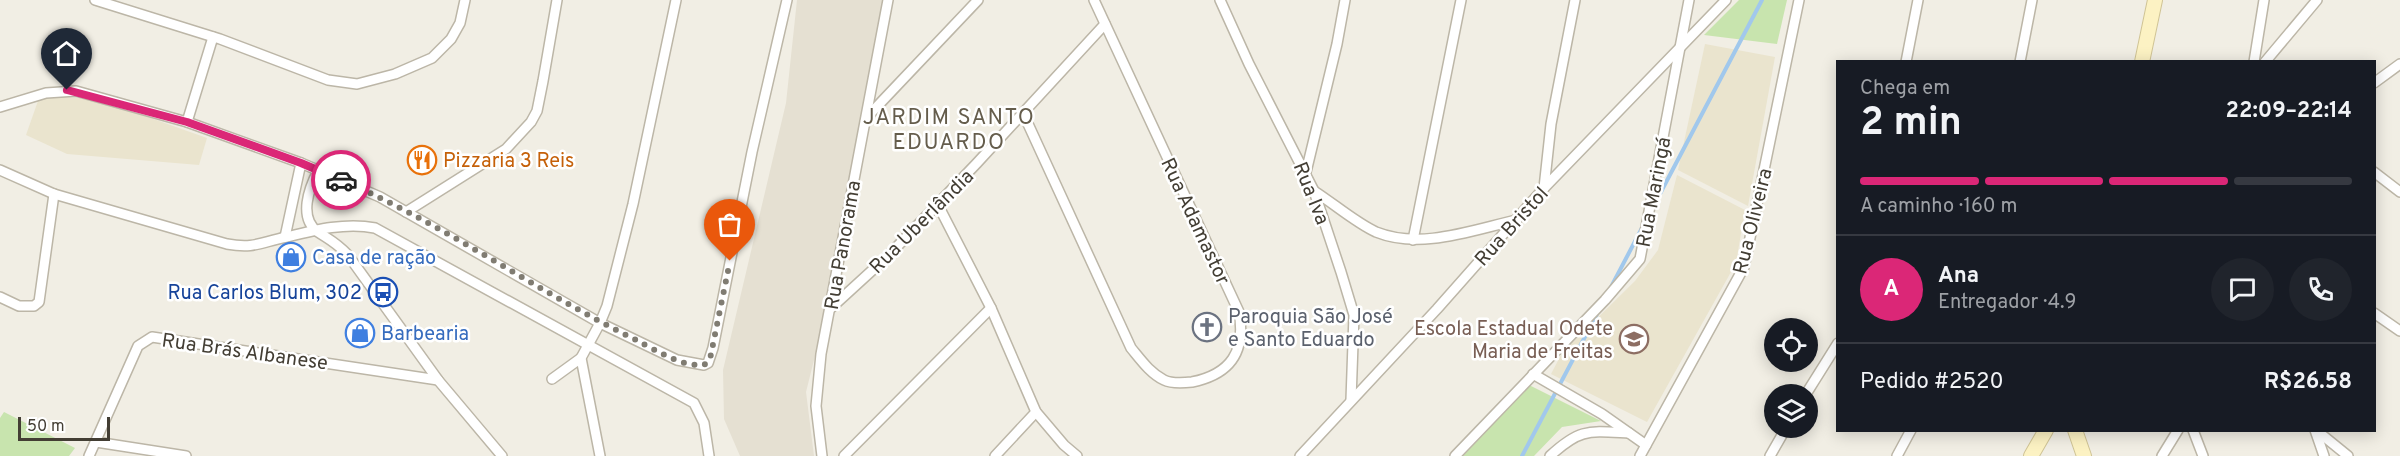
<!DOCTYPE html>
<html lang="pt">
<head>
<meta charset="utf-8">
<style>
	:root { --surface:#171b24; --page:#20242c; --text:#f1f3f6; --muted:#9ea1a6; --line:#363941; --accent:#db2777 }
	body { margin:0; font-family:Overpass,sans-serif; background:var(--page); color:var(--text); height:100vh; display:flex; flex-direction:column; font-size:22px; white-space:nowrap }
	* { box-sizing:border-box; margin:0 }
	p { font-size:20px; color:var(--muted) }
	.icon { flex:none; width:33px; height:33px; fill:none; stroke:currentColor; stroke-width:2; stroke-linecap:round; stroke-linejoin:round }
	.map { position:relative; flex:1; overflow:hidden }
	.sheet { position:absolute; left:1836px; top:60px; width:540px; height:372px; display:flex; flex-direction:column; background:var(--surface); border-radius:0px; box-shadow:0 3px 15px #0003 }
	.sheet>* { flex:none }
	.buttons { position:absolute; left:1764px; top:318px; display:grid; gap:12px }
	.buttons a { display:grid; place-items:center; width:54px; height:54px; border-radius:50%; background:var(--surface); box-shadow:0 3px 15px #0003; font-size:30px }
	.scale { position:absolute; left:18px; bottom:15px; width:92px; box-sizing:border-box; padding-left:6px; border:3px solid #433e34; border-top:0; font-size:16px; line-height:21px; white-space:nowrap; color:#433e34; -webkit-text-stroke:4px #fff; paint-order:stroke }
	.pin { position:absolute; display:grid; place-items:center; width:51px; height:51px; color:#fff; margin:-62px -26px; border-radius:50% 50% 50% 0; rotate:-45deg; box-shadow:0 0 6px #0007 }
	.pin .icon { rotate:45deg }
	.courier { position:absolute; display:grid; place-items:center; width:60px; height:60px; margin:-30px; border:4px solid #db2777; border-radius:50%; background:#fff; color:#222; box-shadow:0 2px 8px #0007 }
	.overview em { font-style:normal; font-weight:700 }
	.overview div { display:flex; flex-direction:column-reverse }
	.overview { display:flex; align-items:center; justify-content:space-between; height:102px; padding:0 24px }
	h1 { font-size:39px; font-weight:700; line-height:45px }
	.bar { display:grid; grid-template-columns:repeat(4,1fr); gap:9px 6px; align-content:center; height:72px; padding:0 24px }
	.bar i { height:8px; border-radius:4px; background:var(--line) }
	.bar .selected { background:var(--accent) }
	.bar p { grid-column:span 4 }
	.line { display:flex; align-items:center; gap:15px; padding:0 24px; border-top:2px solid var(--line) }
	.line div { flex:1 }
	.round { display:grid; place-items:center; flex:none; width:63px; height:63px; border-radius:32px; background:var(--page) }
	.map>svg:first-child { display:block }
</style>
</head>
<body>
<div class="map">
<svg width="2400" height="456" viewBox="0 0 2400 456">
	<rect width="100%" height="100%" fill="#f1eee4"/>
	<!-- residential -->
	<polygon fill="#e5e0d2" points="797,0 886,0 827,308 806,392 814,456 740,456 724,419 723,370 786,103"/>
	<!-- education -->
	<g fill="#eae4ce">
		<polygon points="1705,44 1775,57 1748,206 1678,170"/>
		<polygon points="66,97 93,99 114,105 207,138 199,165 67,154 26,135 39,98"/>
		<polygon points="1677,175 1745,210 1736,263 1647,422 1551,374 1562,353 1635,281 1658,250"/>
	</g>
	<!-- green -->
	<g fill="#c8e4ae">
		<polygon points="1739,0 1787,0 1777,44 1704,35"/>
		<polygon points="1529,385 1601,421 1562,427 1534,456 1463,456"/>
		<polygon points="4,412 75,448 69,456 0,456 0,418"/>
	</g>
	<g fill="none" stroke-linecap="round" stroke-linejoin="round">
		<!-- stream -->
		<g stroke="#a1c8ec" stroke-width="4">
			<polyline points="1653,207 1762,0"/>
			<polyline points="1610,289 1643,226"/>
			<polyline points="1522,456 1597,314"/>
		</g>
		<!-- street casing -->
		<g stroke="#bcb6a7" stroke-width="12">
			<g id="street">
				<polyline points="95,0 220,39 328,80 357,84 395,74 432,58 451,39 460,23 465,0"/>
				<polyline points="1220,0 1249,64 1314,191 1341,272 1354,315 1351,400"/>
				<polyline points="1906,62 1918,0"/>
				<polyline points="2020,62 2032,0"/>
				<polyline points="2254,62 2264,0"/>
				<polyline points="2265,62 2317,0"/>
				<polyline points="2374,83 2400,64"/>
				<polyline points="0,107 46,93 76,91 187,122 301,163 380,197 600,323 677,360 704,365 708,363 713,348 752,152 787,0"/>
				<path d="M1023 113 1131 348C1141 360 1150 373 1164 380 1172 384 1183 383 1192 382 1231 374 1246 351 1239 312L1094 0"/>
				<polyline points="868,116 978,0"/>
				<polyline points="187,122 213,37"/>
				<path d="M0 170 54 194 227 244C255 249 261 242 287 237 315 230 346 222 375 228L694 403 704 423 709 456"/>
				<path d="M318 171C309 188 298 218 318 232 330 240 337 243 348 255L438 380 502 456"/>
				<polyline points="1306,172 1337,44 1345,0"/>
				<polyline points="2374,172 2400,192"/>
				<polyline points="1544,188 1551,124 1575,0"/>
				<path d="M1314 191C1333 203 1356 223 1376 232 1421 250 1472 230 1517 220"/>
				<polyline points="937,203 991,308 1036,412 1064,445 1077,456"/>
				<polyline points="406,212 506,149 531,122 537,111 543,81 557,0"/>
				<polyline points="285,237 301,163"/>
				<polyline points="1413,240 1461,0"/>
				<polyline points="0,297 19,306 34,306 39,302 54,194"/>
				<polyline points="831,308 889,255 977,163 1105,24"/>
				<polyline points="2374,313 2400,331"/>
				<polyline points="1533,374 1602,414 1646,445"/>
				<polyline points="552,379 581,358"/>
				<polyline points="1806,394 1838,343"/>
				<polyline points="2193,430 2203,456"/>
				<polyline points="2315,430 2324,456"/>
				<polyline points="2316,430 2348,456"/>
				<polyline points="96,442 186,456"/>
				<polyline points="89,456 138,346 152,337 438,380"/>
				<polyline points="600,456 581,358 600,323 607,306 633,204 676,0"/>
				<polyline points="822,456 816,406 821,354 888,0"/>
				<polyline points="844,456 991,308"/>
				<polyline points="995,456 1036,412"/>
				<polyline points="1300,456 1437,309 1544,188 1726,0"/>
				<polyline points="1455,456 1605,300 1640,259 1689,0"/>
				<path d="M1550 456C1580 428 1589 431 1629 433"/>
				<polyline points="1640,456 1744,267 1799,0"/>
				<polyline points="1770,456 1786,428"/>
				<polyline points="1897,456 1911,430"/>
				<polyline points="2162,456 2178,430"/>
			</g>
		</g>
		<!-- secondary casing -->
		<g stroke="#d0c495" stroke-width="16">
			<g id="secondary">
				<polyline points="2142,62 2155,0"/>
				<polyline points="2075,430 2084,456"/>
				<polyline points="2031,456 2046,430"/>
			</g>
		</g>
		<!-- street -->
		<use href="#street" stroke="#fff" stroke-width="9"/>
		<!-- secondary -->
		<use href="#secondary" stroke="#fcf2c3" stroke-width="14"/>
	</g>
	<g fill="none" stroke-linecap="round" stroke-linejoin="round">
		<!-- done -->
		<path stroke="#807c72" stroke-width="6" stroke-dasharray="0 10.8" d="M341 180C444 224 536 291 636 340 656 350 681 367 704 365L710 359 730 261"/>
		<!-- route -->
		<polyline stroke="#db2777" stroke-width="8" points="67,90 187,122 301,163 341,180"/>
	</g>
	<!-- icons -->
	<defs>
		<g id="restaurant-ring" transform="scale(1.5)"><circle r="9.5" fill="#fff" stroke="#e8710a" stroke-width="1.5"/><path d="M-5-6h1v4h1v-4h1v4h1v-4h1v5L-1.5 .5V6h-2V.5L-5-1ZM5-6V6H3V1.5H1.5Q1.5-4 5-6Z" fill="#e8710a"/></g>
		<g id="shop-ring" transform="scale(1.5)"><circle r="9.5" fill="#fff" stroke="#3f7fe0" stroke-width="1.5"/><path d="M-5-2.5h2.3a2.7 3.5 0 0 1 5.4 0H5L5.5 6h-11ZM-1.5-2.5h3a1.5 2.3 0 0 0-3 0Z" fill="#3f7fe0"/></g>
		<g id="bus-ring" transform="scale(1.5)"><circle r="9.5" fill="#fff" stroke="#1a4fb4" stroke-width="1.5"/><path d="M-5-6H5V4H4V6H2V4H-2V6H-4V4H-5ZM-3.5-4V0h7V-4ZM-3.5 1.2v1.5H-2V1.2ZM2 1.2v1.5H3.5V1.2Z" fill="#1a4fb4"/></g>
		<g id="church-ring" transform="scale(1.5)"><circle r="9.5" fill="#fff" stroke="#6b7280" stroke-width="1.5"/><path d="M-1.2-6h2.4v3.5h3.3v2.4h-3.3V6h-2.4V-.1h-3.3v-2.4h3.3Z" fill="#6b7280"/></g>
		<g id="school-ring" transform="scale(1.5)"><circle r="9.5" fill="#fff" stroke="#8d6e63" stroke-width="1.5"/><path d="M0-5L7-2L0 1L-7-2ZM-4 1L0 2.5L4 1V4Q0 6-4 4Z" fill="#8d6e63"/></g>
	</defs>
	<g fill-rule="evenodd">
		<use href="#restaurant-ring" x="422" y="160"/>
		<use href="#shop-ring" x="291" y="257"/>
		<use href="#bus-ring" x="383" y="292"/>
		<use href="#church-ring" x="1207" y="327"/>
		<use href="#shop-ring" x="360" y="333"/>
		<use href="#school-ring" x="1634" y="339"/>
	</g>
	<g text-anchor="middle" stroke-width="5" stroke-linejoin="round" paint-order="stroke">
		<!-- food labels -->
		<g font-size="20" fill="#c56008" stroke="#fff" text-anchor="start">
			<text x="443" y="167">Pizzaria 3 Reis</text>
		</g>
		<!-- street labels -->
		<g font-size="20" fill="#433e34" stroke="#fff">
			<text transform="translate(1653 192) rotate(-79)" y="7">Rua Maringá</text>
			<text transform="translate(1312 193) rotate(68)" y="7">Rua Iva</text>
			<text transform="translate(921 221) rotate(-45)" y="7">Rua Uberlândia</text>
			<text transform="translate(1196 221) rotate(65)" y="7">Rua Adamastor</text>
			<text transform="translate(1752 221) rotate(-76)" y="7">Rua Oliveira</text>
			<text transform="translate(1511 226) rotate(-48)" y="7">Rua Bristol</text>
			<text transform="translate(842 245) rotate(-80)" y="7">Rua Panorama</text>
			<text transform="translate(245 351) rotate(8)" y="7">Rua Brás Albanese</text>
		</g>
		<!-- shop labels -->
		<g font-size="20" fill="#366cbe" stroke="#fff" text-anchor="start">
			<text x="312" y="264">Casa de ração</text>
			<text x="381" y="340">Barbearia</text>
		</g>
		<!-- transit labels -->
		<g font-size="20" fill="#164399" stroke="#fff" text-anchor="end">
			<text x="362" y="299">Rua Carlos Blum, 302</text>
		</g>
		<!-- worship labels -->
		<g font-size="20" fill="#5b616d" stroke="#fff" text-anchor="start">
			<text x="1228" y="323">Paroquia São José<tspan x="1228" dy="23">e Santo Eduardo</tspan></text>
		</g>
		<!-- education labels -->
		<g font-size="20" fill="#785e54" stroke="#fff" text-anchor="end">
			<text x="1613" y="335">Escola Estadual Odete<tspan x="1613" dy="23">Maria de Freitas</tspan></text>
		</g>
		<!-- quarter labels -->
		<g font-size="22" letter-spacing="1.5" fill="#655d4c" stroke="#fff">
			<text x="949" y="124">JARDIM SANTO<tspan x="949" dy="25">EDUARDO</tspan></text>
		</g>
	</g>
</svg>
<div class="buttons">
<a><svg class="icon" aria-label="locate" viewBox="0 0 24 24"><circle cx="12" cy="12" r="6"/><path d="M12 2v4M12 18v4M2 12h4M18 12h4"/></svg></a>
<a><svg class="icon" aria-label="layers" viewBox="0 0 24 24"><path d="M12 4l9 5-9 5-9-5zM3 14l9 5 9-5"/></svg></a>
</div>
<div class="scale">50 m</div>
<div class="pin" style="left:730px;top:261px;background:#ea580c"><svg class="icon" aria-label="bag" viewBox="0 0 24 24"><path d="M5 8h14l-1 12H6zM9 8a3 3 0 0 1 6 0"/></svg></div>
<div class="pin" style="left:67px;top:90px;background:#1f2937"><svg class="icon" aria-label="home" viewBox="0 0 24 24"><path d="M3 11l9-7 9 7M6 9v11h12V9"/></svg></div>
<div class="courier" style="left:341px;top:180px"><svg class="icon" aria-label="car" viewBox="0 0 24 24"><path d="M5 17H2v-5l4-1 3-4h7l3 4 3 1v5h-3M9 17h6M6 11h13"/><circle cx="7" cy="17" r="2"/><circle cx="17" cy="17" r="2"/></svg></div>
<section class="sheet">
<div class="overview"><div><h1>2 min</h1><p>Chega em</p></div><em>22:09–22:14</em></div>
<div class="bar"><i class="selected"></i><i class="selected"></i><i class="selected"></i><i></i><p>A caminho · 160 m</p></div>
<div class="line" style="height:108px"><b class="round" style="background:var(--accent);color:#fff">A</b><div><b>Ana</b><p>Entregador · 4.9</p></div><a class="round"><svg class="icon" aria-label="chat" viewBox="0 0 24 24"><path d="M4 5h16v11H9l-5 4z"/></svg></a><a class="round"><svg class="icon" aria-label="phone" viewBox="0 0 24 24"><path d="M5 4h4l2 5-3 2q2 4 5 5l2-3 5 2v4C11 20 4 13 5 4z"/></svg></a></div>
<div class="line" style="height:78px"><div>Pedido #2520</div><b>R$26.58</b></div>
</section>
</div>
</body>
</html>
